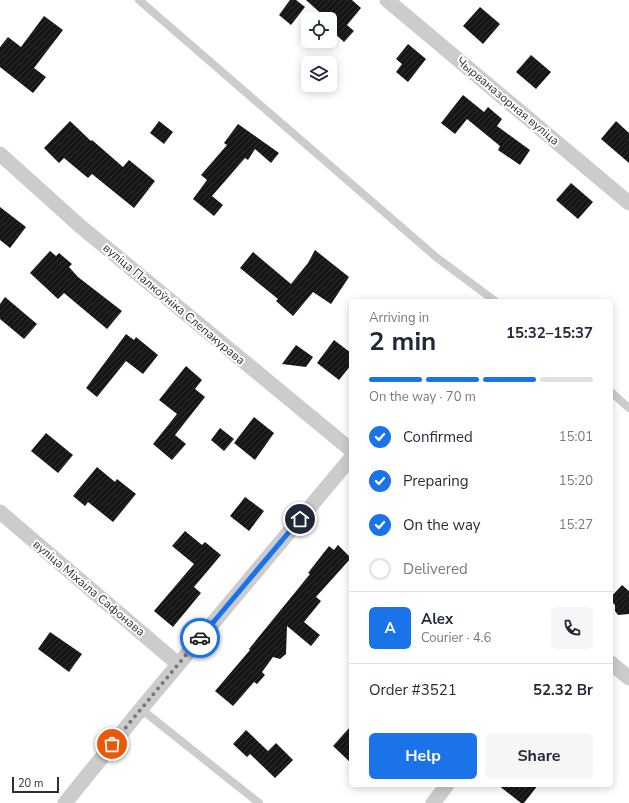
<!DOCTYPE html>
<html lang="en">
<head>
<meta charset="utf-8">
<style>
	:root { --surface:#fff; --page:#f6f6f7; --text:#1f2937; --muted:#747a83; --line:#e0e1e3; --accent:#1a73e8 }
	body { margin:0; font-family:"Nunito Sans",sans-serif; background:var(--page); color:var(--text); height:100vh; display:flex; flex-direction:column; font-size:15px; white-space:nowrap }
	* { box-sizing:border-box; margin:0 }
	p { font-size:13px; color:var(--muted) }
	.icon { flex:none; width:22px; height:22px; fill:none; stroke:currentColor; stroke-width:2; stroke-linecap:round; stroke-linejoin:round }
	.map { position:relative; flex:1; overflow:hidden }
	.panel { position:absolute; left:349px; top:299px; width:264px; height:488px; display:flex; flex-direction:column; background:var(--surface); border-radius:6px; box-shadow:0 2px 10px #0003 }
	.panel>* { flex:none }
	.fabs { position:absolute; left:301px; top:12px; display:grid; gap:8px }
	.fabs a { display:grid; place-items:center; width:36px; height:36px; border-radius:6px; background:var(--surface); box-shadow:0 2px 10px #0003; font-size:20px }
	.scale { position:absolute; left:12px; bottom:10px; width:47px; box-sizing:border-box; padding-left:4px; border:2px solid #2f2f2f; border-top:0; font-size:11px; line-height:14px; white-space:nowrap; color:#2f2f2f; -webkit-text-stroke:3px #fff; paint-order:stroke }
	.pin { position:absolute; display:grid; place-items:center; width:34px; height:34px; color:#fff; margin:-17px; border:2px solid #fff; border-radius:50%; box-shadow:0 1px 4px #0007 }
	.courier { position:absolute; display:grid; place-items:center; width:40px; height:40px; margin:-20px; border:3px solid #1a73e8; border-radius:50%; background:#fff; color:#222; box-shadow:0 1px 5px #0007 }
	.overview em { font-style:normal; font-weight:700 }
	.overview div { display:flex; flex-direction:column-reverse }
	.overview { display:flex; align-items:center; justify-content:space-between; height:68px; padding:0 20px }
	h1 { font-size:26px; font-weight:700; line-height:30px }
	.bar { display:grid; grid-template-columns:repeat(4,1fr); gap:6px 4px; align-content:center; height:48px; padding:0 20px }
	.bar i { height:5px; border-radius:3px; background:var(--line) }
	.bar .on { background:var(--accent) }
	.bar p { grid-column:span 4 }
	.line { display:flex; align-items:center; gap:10px; padding:0 20px; border-top:1px solid var(--line) }
	.line div { flex:1 }
	.round { display:grid; place-items:center; flex:none; width:42px; height:42px; border-radius:6px; background:var(--page) }
	ol { padding:0 20px; list-style:none }
	li { display:flex; align-items:center; gap:12px; height:44px }
	li p { margin-inline-start:auto }
	li .icon { padding:4px; border-radius:50%; background:var(--accent); color:#fff; stroke-width:4 }
	li:last-child { color:var(--muted) }
	li i { width:22px; height:22px; border:2px solid var(--line); border-radius:50% }
	.cta { display:flex; gap:8px; margin-top:auto; padding:8px 20px }
	.cta a { flex:1; height:46px; border-radius:6px; background:var(--accent); color:#fff; font-size:16px; font-weight:700; line-height:46px; text-align:center }
	.cta a+a { background:var(--page); color:var(--text) }
	.map>svg:first-child { display:block }
</style>
</head>
<body>
<div class="map">
<svg width="629" height="803" viewBox="0 0 629 803">
	<defs>
		<pattern id="building-hatch" width="6" height="6" patternUnits="userSpaceOnUse"><rect width="6" height="6" fill="#161616"/><path d="M-1 1l2-2M0 6l6-6M5 7l2-2" fill="none" stroke="#303030"/></pattern>
	</defs>
	<rect width="100%" height="100%" fill="#fff"/>
	<!-- building -->
	<g fill="url(#building-hatch)">
		<polygon points="290,0 296,0 305,7 291,25 279,15"/>
		<polygon points="306,0 352,0 361,8 347,25 354,31 344,42 330,29 330,19 327,19"/>
		<polygon points="480,7 500,24 483,44 463,26"/>
		<polygon points="44,16 63,30 34,68 46,77 33,93 0,67 0,47 8,37 21,47"/>
		<polygon points="408,44 426,59 408,82 396,72 402,64 396,59"/>
		<polygon points="531,55 551,72 536,89 516,72"/>
		<polygon points="463,95 484,112 488,107 502,119 497,126 530,150 520,165 498,150 500,146 467,119 455,134 441,123"/>
		<polygon points="70,121 91,141 92,140 123,167 129,160 155,181 134,208 92,174 88,178 64,158 59,163 44,148"/>
		<polygon points="159,121 173,132 164,144 150,133"/>
		<polygon points="616,121 629,133 629,163 601,139"/>
		<polygon points="238,124 279,153 271,163 255,149 248,160 245,158 212,196 223,205 214,216 193,199 207,180 201,175 227,145 224,143"/>
		<polygon points="571,183 593,202 578,219 556,200"/>
		<polygon points="0,207 26,227 10,248 0,240"/>
		<polygon points="315,250 349,277 331,304 313,292 293,316 276,301 278,299 240,268 253,252 291,284 308,263"/>
		<polygon points="50,251 56,256 59,253 72,264 69,267 78,277 122,311 107,329 64,293 58,299 30,273"/>
		<polygon points="5,297 37,324 24,339 0,319 0,304"/>
		<polygon points="126,334 134,340 136,337 158,355 143,374 126,361 97,397 86,388"/>
		<polygon points="334,340 351,353 351,365 339,380 317,363"/>
		<polygon points="296,345 313,357 306,367 282,364"/>
		<polygon points="186,366 202,380 195,389 205,397 175,435 186,444 172,460 153,444 177,414 159,400"/>
		<polygon points="254,417 274,433 255,460 234,443"/>
		<polygon points="220,428 234,439 224,451 211,440"/>
		<polygon points="46,433 73,455 58,473 31,451"/>
		<polygon points="97,467 115,482 117,479 136,494 113,522 88,502 85,506 73,496"/>
		<polygon points="245,497 264,511 249,531 230,516"/>
		<polygon points="185,531 202,545 205,542 221,555 194,587 201,593 173,627 154,611 194,564 172,546"/>
		<polygon points="338,545 351,558 316,597 321,601 304,622 320,635 311,646 287,626 286,654 280,659 273,657 262,672 265,675 257,684 254,682 233,706 215,691 250,650 249,649 310,574 308,573 329,546 334,550"/>
		<polygon points="622,585 629,591 629,614 618,615 615,611 615,605 611,601 611,597"/>
		<polygon points="50,632 82,654 69,672 38,649"/>
		<polygon points="351,726 351,763 333,746"/>
		<polygon points="246,730 268,751 276,743 293,760 275,778 250,754 247,757 233,744"/>
		<polygon points="498,785 538,785 524,803 521,803"/>
	</g>
	<g fill="none" stroke-linecap="round" stroke-linejoin="round">
		<!-- service -->
		<g stroke="#ccc" stroke-width="8">
			<polyline points="139,0 436,257 495,301"/>
			<polyline points="611,392 629,408"/>
			<polyline points="141,709 259,803"/>
		</g>
		<!-- minor -->
		<g stroke="#ccc" stroke-width="15">
			<polyline points="387,0 629,203"/>
			<polyline points="0,154 80,226 351,450"/>
			<polyline points="0,512 178,664"/>
			<polyline points="611,663 629,678"/>
			<polyline points="65,803 141,709 351,458"/>
			<polyline points="433,803 447,785"/>
		</g>
	</g>
	<g fill="none" stroke-linecap="round" stroke-linejoin="round">
		<!-- done -->
		<polyline stroke="#787878" stroke-width="4" stroke-dasharray="0 7.2" points="112,744 200,638"/>
		<!-- route -->
		<polyline stroke="#1a73e8" stroke-width="5" points="200,638 300,519"/>
	</g>
	<g text-anchor="middle" stroke-width="4" stroke-linejoin="round" paint-order="stroke">
		<!-- street labels -->
		<g font-size="12" fill="#2f2f2f" stroke="#fff">
			<text transform="translate(508 101) rotate(40)" y="4">Чырваназорная вуліца</text>
			<text transform="translate(174 304) rotate(40)" y="4">вуліца Палкоўніка Слепакурава</text>
			<text transform="translate(89 588) rotate(40)" y="4">вуліца Міхаіла Сафонава</text>
		</g>
	</g>
</svg>
<div class="fabs">
<a><svg class="icon" aria-label="locate" viewBox="0 0 24 24"><circle cx="12" cy="12" r="6"/><path d="M12 2v4M12 18v4M2 12h4M18 12h4"/></svg></a>
<a><svg class="icon" aria-label="layers" viewBox="0 0 24 24"><path d="M12 4l9 5-9 5-9-5zM3 14l9 5 9-5"/></svg></a>
</div>
<div class="scale">20 m</div>
<div class="pin" style="left:112px;top:744px;background:#ea580c"><svg class="icon" aria-label="bag" viewBox="0 0 24 24"><path d="M5 8h14l-1 12H6zM9 8a3 3 0 0 1 6 0"/></svg></div>
<div class="pin" style="left:300px;top:519px;background:#1f2937"><svg class="icon" aria-label="home" viewBox="0 0 24 24"><path d="M3 11l9-7 9 7M6 9v11h12V9"/></svg></div>
<div class="courier" style="left:200px;top:638px"><svg class="icon" aria-label="car" viewBox="0 0 24 24"><path d="M5 17H2v-5l4-1 3-4h7l3 4 3 1v5h-3M9 17h6M6 11h13"/><circle cx="7" cy="17" r="2"/><circle cx="17" cy="17" r="2"/></svg></div>
<section class="panel">
<div class="overview"><div><h1>2 min</h1><p>Arriving in</p></div><em>15:32–15:37</em></div>
<div class="bar"><i class="on"></i><i class="on"></i><i class="on"></i><i></i><p>On the way · 70 m</p></div>
<ol>
<li><svg class="icon" aria-label="check" viewBox="0 0 24 24"><path d="M5 12l5 5 9-10"/></svg>Confirmed<p>15:01</p></li>
<li><svg class="icon" aria-label="check" viewBox="0 0 24 24"><path d="M5 12l5 5 9-10"/></svg>Preparing<p>15:20</p></li>
<li><svg class="icon" aria-label="check" viewBox="0 0 24 24"><path d="M5 12l5 5 9-10"/></svg>On the way<p>15:27</p></li>
<li><i></i>Delivered</li>
</ol>
<div class="line" style="height:72px"><b class="round" style="background:var(--accent);color:#fff">A</b><div><b>Alex</b><p>Courier · 4.6</p></div><a class="round"><svg class="icon" aria-label="phone" viewBox="0 0 24 24"><path d="M5 4h4l2 5-3 2q2 4 5 5l2-3 5 2v4C11 20 4 13 5 4z"/></svg></a></div>
<div class="line" style="height:52px"><div>Order #3521</div><b>52.32 Br</b></div>
<div class="cta"><a>Help</a><a>Share</a></div>
</section>
</div>
</body>
</html>
